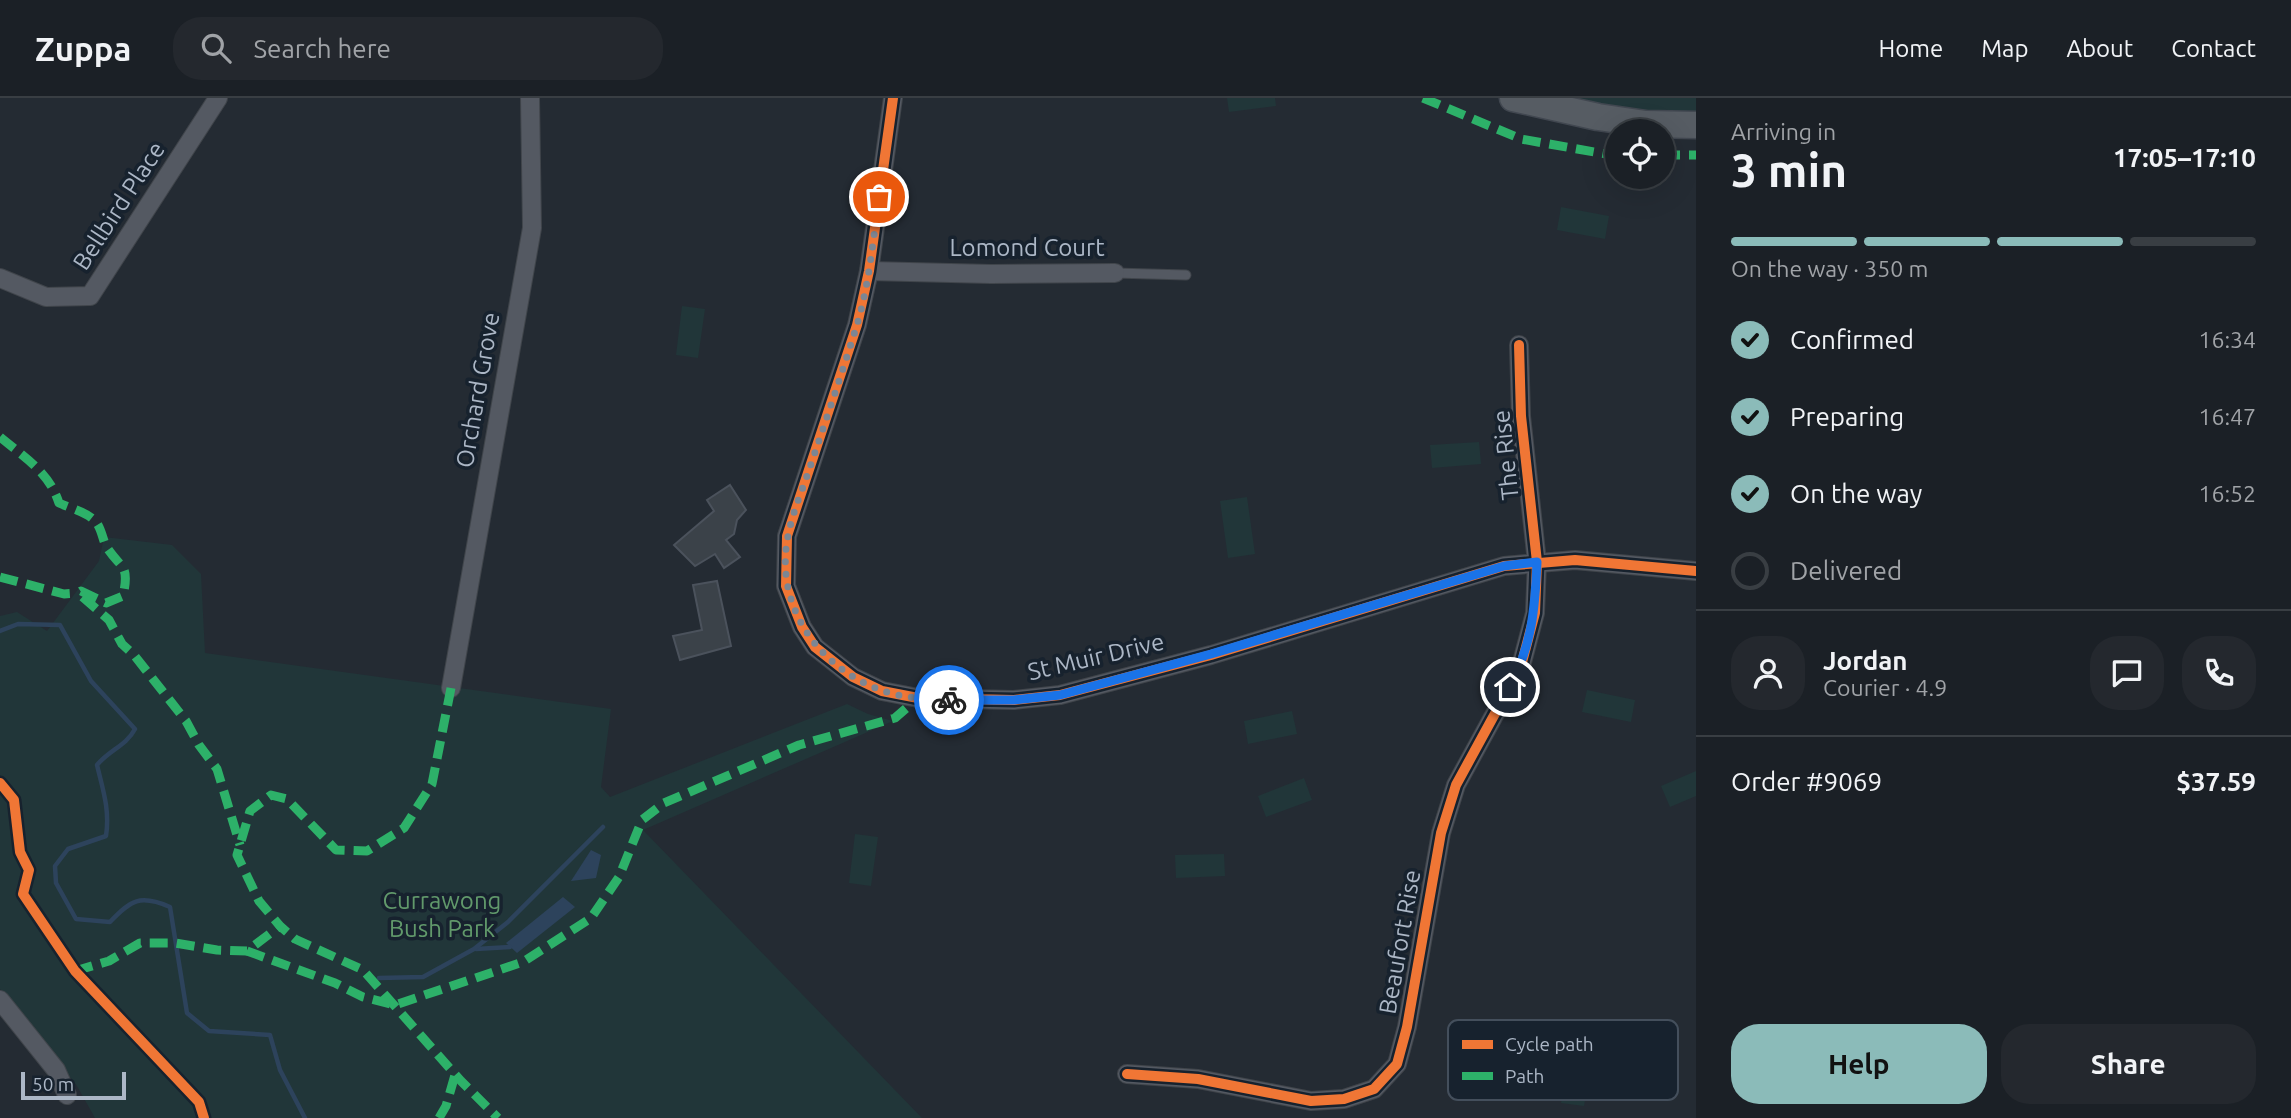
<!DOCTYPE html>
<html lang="en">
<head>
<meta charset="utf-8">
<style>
	:root { --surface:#1b2026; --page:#24282e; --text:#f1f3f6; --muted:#a0a3a7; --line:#393e43; --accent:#8bbbb9 }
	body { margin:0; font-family:Ubuntu,sans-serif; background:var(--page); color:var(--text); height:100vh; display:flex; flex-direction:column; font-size:26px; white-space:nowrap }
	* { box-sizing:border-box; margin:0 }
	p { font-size:23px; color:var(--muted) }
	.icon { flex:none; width:38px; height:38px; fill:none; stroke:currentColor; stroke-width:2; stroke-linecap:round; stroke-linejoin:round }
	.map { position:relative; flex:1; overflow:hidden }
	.details { display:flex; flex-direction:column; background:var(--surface); width:595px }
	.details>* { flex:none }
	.controls { position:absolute; left:1605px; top:21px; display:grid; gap:14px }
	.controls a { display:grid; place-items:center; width:70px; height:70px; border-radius:50%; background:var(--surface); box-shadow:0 7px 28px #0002,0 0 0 2px var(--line); font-size:35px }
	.scale { position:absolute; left:21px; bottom:18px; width:105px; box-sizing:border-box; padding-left:7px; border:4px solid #acb7c6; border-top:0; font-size:19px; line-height:24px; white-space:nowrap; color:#acb7c6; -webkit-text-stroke:5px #17222e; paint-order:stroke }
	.pin { position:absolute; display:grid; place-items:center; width:60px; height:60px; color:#fff; margin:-30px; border:4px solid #fff; border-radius:50%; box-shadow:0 2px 7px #0007 }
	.courier { position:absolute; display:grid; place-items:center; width:70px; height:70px; margin:-35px; border:5px solid #1a73e8; border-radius:50%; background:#fff; color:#222; box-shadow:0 2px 9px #0007 }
	.headline em { font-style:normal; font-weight:700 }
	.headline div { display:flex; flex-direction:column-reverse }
	.headline { display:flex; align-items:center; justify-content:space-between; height:119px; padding:0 35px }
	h1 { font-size:46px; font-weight:700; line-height:52px }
	.bar { display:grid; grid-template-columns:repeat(4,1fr); gap:10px 7px; align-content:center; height:84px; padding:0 35px }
	.bar i { height:9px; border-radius:5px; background:var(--line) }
	.bar .active { background:var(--accent) }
	.bar p { grid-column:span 4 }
	.line { display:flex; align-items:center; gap:18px; padding:0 35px; border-top:2px solid var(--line) }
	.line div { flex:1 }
	.round { display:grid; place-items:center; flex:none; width:74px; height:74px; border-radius:28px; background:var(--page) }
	ol { padding:0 35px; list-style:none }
	li { display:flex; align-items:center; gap:21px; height:77px }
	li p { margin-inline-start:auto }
	li .icon { padding:7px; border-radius:50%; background:var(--accent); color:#111; stroke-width:4 }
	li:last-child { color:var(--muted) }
	li i { width:38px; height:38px; border:4px solid var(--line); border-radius:50% }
	.primary-button { display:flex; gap:14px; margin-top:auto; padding:14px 35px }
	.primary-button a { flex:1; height:80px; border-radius:28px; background:var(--accent); color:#111; font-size:28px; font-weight:700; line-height:80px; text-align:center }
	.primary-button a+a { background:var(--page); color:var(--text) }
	header { display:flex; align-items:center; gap:42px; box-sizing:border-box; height:98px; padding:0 35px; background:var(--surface); border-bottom:2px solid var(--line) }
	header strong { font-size:33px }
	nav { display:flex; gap:38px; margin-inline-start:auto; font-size:24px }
	.search { width:490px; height:63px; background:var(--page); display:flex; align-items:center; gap:18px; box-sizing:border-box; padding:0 24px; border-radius:28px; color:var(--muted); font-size:26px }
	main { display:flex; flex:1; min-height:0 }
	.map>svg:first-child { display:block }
</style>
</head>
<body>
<header>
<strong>Zuppa</strong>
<div class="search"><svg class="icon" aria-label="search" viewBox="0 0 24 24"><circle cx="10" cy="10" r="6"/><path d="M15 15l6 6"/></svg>Search here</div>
<nav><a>Home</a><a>Map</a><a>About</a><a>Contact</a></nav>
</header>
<main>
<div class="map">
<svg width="1696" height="1020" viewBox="0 0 1696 1020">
	<rect width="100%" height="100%" fill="#242b33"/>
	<!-- green -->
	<g fill="#213639">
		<polygon points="1227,0 1275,0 1276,8 1229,14"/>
		<polygon points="1561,0 1696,0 1696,14 1653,16"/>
		<polygon points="1561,109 1609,118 1605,141 1557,132"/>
		<polygon points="682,208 705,211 698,260 676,257"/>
		<polygon points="1479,344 1481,366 1432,370 1430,347"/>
		<polygon points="1247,399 1255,456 1228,460 1220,403"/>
		<polygon points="104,439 172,447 201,476 205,555 611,611 601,689 610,699 847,606 868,616 893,623 643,732 922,1020 95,1020 77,988 0,891 0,518 17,514 47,533 99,463"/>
		<polygon points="1587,592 1635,602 1631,624 1582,614"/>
		<polygon points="1292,613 1297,636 1248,646 1244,623"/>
		<polygon points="1696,673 1696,698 1670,709 1661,688"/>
		<polygon points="1304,680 1312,702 1266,719 1258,698"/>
		<polygon points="855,736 878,739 871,788 849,785"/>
		<polygon points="1224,756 1225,778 1176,780 1175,757"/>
		<polygon points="1569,956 1592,959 1584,1008 1561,1005"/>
	</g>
	<!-- water -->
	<g fill="#2d435c">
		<polygon points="591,752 601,757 596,780 571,783"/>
		<polygon points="563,799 575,809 517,855 506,845"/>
	</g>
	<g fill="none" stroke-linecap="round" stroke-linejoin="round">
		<!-- stream -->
		<g stroke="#2d435c" stroke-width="4.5">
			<path d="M0 533 18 526 60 527 91 583 135 631C126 648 109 652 97 667 103 692 110 712 106 738L68 751 55 768 56 785 76 821 110 824C131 802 140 796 170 809L187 915 209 933 270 937 280 972 305 1020"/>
			<polyline points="476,851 510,849"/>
			<polyline points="379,880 423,879 474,851 508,824 603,729"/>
		</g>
	</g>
	<!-- building -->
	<g fill="#3b4249" stroke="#4b525c" stroke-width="2">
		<polygon points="730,387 746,412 737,422 734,436 726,442 740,459 724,470 715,456 695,468 674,447 714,413 707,402"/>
		<polygon points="717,483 731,548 680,562 673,538 702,532 693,487"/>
	</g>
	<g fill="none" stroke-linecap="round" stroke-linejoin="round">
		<!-- service casing -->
		<g stroke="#40454b" stroke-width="11">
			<polyline id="service" points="1115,175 1186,177"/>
		</g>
		<!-- minor casing -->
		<g stroke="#40454b" stroke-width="20">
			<g id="minor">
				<polyline points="893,0 869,173 857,227 787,438 786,488 802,529 815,549 853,579 882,593 918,600 1014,602 1060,597 1211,557 1504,468 1575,462 1696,473"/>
				<polyline points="869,173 991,176 1115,175"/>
				<polyline points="0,180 46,199 90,198 218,0"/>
				<polyline points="451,590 532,130 530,0"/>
				<polyline points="0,902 56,972 67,997"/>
				<polyline points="1127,976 1198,981 1311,1003 1344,1001 1374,991 1397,966 1407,929 1441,735 1456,687 1521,568 1535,515 1537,464 1521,318 1519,247"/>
			</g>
		</g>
		<!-- primary casing -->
		<g stroke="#414750" stroke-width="29">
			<polyline id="primary" points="1513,0 1598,19 1646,26 1696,27"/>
		</g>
		<!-- service -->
		<use href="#service" stroke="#545962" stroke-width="9"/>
		<!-- minor -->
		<use href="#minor" stroke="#545962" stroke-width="18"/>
		<!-- primary -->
		<use href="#primary" stroke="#565c63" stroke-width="26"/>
		<!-- quiet -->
		<g stroke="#2db169" stroke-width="9" stroke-dasharray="18 9" stroke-linecap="butt">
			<polyline points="1423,0 1521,41 1617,58"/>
			<polyline points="1662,57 1696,57"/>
			<path d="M0 339C25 360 49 374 59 405 72 411 91 415 98 427 102 434 103 442 106 448 121 472 130 465 123 498L106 505 81 493 78 495 109 522 122 546 134 557 186 623 199 647 217 671 240 747"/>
			<polyline points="0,479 64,496 78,495"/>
			<polyline points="451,590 432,686 404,730 367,753 336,752 287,701 271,697 250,713 237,757 259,803 280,828 295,841 363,872 461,983 498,1020"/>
			<polyline points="247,853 335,885 363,899 395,907 523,864 591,820 619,779 642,722 664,705 799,647 895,620 918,600"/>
			<polyline points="75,873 109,863 140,845 175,845 217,852 247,853 280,828"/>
			<polyline points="439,1020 446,1008 455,977"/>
		</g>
		<!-- cycleway casing -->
		<g stroke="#17222e" stroke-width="15">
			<g id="cycleway">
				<polyline points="893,0 869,173 857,227 787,438 786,488 802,529 815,549 853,579 882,593 918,600 1014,602 1060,597 1211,557 1504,468 1575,462 1696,473"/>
				<polyline points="0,685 14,702 20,754 29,772 23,796 75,873 199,1004 204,1020"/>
				<polyline points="1127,976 1198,981 1311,1003 1344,1001 1374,991 1397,966 1407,929 1441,735 1456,687 1521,568 1535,515 1537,464 1521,318 1519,247"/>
			</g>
		</g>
		<!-- cycleway -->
		<use href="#cycleway" stroke="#f07635" stroke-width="10"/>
	</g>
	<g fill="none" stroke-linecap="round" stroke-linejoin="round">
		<!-- done -->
		<path stroke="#7c8693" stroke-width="7" stroke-dasharray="0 12.6" d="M879 99C873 143 869 188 856 230 841 278 825 325 809 372 802 393 792 416 788 438 774 506 817 569 881 592 902 600 926 601 949 602"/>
		<!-- route -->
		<path stroke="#1a73e8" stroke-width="9" d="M949 602H1014L1060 597 1211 556 1504 468 1537 464C1535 511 1532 546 1510 589"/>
	</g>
	<g text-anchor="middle" stroke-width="7" stroke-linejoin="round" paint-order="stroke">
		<!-- street labels -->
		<g font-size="24" fill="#acb7c6" stroke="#17222e">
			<text transform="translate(119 108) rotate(-57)" y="8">Bellbird Place</text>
			<text x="1027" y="158">Lomond Court</text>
			<text transform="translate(478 292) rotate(-80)" y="8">Orchard Grove</text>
			<text transform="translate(1506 357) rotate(-96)" y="8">The Rise</text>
			<text transform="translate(1096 559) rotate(-13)" y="8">St Muir Drive</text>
			<text transform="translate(1400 844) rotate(-80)" y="8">Beaufort Rise</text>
		</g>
		<!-- park labels -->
		<g font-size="24" fill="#61996b" stroke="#17222e">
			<text x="442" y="811">Currawong<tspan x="442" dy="28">Bush Park</tspan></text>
		</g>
	</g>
	<!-- legend -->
	<rect x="1448" y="922" width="230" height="80" rx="10" fill="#17222e" stroke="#444f5c" stroke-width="2"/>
	<rect x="1462" y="942" width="31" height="9" fill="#f07635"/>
	<rect x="1462" y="974" width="31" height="8" fill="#2db169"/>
	<g font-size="19" fill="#acb7c6">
		<text x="1505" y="953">Cycle path</text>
		<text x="1505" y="985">Path</text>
	</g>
</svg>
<div class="controls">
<a><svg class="icon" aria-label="locate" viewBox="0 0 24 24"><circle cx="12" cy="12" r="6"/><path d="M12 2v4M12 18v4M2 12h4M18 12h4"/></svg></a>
</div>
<div class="scale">50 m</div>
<div class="pin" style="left:879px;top:99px;background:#ea580c"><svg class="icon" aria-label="bag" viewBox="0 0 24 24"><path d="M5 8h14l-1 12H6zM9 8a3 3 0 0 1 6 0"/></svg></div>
<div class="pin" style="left:1510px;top:589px;background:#1f2937"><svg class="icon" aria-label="home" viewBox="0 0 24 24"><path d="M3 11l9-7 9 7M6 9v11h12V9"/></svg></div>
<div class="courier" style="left:949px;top:602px"><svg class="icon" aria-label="bike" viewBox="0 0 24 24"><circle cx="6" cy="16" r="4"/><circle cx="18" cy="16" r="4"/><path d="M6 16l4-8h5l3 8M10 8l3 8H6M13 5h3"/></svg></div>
</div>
<section class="details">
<div class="headline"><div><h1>3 min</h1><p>Arriving in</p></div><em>17:05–17:10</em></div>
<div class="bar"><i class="active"></i><i class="active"></i><i class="active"></i><i></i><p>On the way · 350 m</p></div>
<ol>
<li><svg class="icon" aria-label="check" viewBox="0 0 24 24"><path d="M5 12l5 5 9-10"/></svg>Confirmed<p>16:34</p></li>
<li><svg class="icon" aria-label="check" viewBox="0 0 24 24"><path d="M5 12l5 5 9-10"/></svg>Preparing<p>16:47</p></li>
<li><svg class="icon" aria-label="check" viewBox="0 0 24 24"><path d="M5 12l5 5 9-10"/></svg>On the way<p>16:52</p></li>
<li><i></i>Delivered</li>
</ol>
<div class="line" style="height:126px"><a class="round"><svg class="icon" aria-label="person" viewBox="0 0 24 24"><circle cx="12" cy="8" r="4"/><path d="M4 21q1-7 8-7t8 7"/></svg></a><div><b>Jordan</b><p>Courier · 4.9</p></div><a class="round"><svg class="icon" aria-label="chat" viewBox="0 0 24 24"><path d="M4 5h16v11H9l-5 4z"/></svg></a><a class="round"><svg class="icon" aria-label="phone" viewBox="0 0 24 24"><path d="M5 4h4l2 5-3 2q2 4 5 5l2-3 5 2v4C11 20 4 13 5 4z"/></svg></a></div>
<div class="line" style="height:91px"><div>Order #9069</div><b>$37.59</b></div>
<div class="primary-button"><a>Help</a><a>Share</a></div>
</section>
</main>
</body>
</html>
